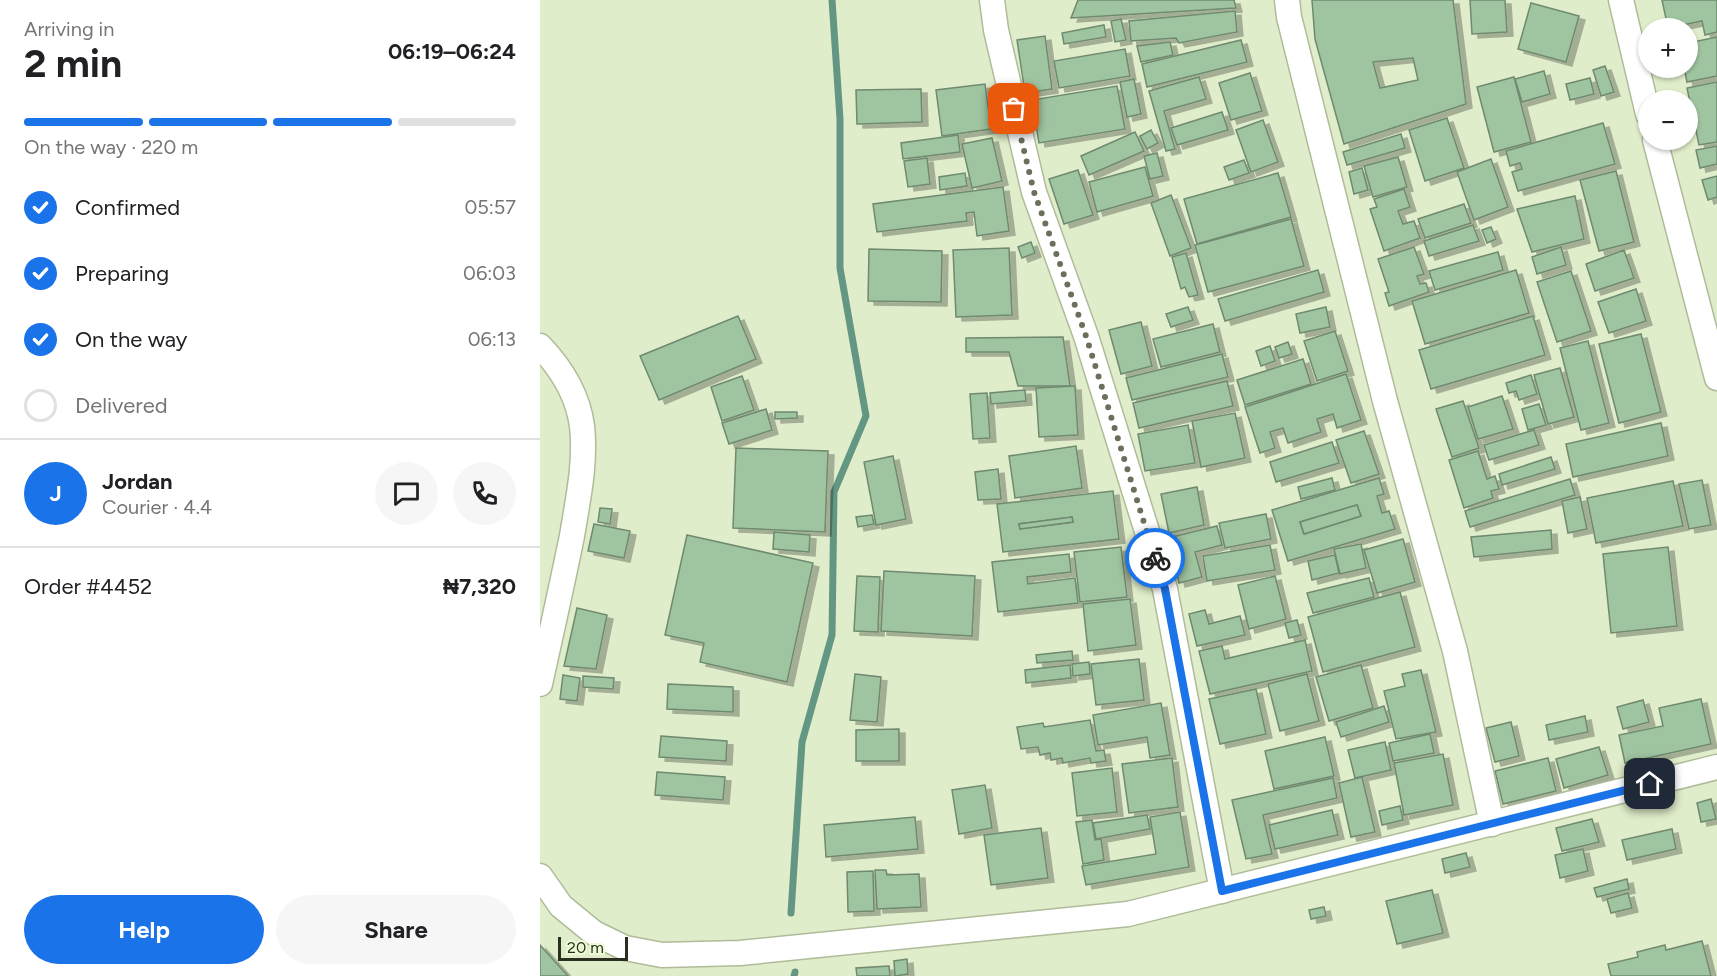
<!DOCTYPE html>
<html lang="en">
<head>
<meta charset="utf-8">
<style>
	:root { --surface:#fff; --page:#f6f6f6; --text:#202124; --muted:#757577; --line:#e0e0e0; --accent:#1a73e8 }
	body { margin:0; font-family:Figtree,sans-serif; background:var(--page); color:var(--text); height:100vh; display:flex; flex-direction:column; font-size:22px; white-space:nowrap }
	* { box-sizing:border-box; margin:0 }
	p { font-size:20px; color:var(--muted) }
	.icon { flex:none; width:33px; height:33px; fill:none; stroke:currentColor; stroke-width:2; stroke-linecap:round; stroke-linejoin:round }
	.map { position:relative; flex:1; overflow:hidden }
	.panel { display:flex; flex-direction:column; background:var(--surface); width:540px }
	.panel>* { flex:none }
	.tools { position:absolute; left:1098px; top:18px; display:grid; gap:12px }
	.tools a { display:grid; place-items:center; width:60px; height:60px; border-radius:50%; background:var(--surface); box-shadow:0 2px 4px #0004; font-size:30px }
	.scale { position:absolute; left:18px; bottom:15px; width:70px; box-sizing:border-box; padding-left:6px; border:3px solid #292e21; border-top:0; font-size:16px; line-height:21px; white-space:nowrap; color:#292e21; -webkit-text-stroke:4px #edfbd7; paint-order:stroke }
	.pin { position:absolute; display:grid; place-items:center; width:51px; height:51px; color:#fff; margin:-26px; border-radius:12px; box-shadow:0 3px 9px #0006 }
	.courier { position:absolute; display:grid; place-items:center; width:60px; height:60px; margin:-30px; border:4px solid #1a73e8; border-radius:50%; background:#fff; color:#222; box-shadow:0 2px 8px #0007 }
	.summary em { font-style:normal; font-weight:700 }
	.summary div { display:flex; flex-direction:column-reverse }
	.summary { display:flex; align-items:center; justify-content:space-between; height:102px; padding:0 24px }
	h1 { font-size:39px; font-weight:700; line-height:45px }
	.bar { display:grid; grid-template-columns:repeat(4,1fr); gap:9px 6px; align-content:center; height:72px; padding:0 24px }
	.bar i { height:8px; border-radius:4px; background:var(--line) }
	.bar .selected { background:var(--accent) }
	.bar p { grid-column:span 4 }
	.line { display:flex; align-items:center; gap:15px; padding:0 24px; border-top:2px solid var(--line) }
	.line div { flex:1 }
	.round { display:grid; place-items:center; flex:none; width:63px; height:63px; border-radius:32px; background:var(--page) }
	ol { padding:0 24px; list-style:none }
	li { display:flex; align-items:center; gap:18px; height:66px }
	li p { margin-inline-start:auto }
	li .icon { padding:6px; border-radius:50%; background:var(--accent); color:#fff; stroke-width:4 }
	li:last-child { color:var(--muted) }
	li i { width:33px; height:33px; border:3px solid var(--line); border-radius:50% }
	.button { display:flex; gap:12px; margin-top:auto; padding:12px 24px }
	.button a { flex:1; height:69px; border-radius:36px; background:var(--accent); color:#fff; font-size:24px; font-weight:700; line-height:69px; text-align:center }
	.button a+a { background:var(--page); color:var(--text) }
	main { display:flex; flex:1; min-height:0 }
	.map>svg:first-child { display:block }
</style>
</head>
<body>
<main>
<section class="panel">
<div class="summary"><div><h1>2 min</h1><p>Arriving in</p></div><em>06:19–06:24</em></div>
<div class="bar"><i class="selected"></i><i class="selected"></i><i class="selected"></i><i></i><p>On the way · 220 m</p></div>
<ol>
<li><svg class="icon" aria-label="check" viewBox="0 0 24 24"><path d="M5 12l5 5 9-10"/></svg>Confirmed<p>05:57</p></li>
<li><svg class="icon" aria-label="check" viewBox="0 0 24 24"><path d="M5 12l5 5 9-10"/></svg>Preparing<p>06:03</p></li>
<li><svg class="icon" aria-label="check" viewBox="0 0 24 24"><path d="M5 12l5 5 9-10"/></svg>On the way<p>06:13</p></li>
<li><i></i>Delivered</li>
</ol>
<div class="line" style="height:108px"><b class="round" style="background:var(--accent);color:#fff">J</b><div><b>Jordan</b><p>Courier · 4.4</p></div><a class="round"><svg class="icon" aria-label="chat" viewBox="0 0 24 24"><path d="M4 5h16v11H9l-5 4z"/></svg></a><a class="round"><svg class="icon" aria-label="phone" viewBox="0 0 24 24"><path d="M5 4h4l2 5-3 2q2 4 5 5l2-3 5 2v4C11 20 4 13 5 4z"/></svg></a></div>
<div class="line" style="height:78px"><div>Order #4452</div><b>₦7,320</b></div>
<div class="button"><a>Help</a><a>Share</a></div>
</section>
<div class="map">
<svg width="1177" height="976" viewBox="0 0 1177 976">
	<defs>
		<filter id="shadow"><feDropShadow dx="6" dy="4" stdDeviation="0" flood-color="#0004"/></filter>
	</defs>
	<rect width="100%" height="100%" fill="#e0edca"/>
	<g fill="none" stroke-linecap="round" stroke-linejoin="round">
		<!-- stream -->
		<g stroke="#639783" stroke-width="7">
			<polyline points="251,913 262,742 292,635 294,492 326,416 300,268 300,119 292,0"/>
			<polyline points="254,976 255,972"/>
		</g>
	</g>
	<!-- building -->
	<g fill="#9fc4a0" stroke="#6f8a70" stroke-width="1.5" fill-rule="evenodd" filter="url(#shadow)">
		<polygon points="538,0 694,0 696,8 531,18"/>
		<path d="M772 0H913L926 104 804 144 775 39ZM873 58 878 80 840 88 833 62Z"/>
		<polygon points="930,0 965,0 967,32 932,34"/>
		<polygon points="1122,0 1177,0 1177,32 1165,35 1162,21 1128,28"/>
		<polygon points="991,3 1039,16 1026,62 978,49"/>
		<polygon points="695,11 697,32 639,43 636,38 591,41 589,21"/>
		<polygon points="581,19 586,40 575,42 571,21"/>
		<polygon points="564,25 566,37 524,44 522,33"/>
		<polygon points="505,36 512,89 485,93 477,40"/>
		<polygon points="1177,37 1177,76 1147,82 1144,68 1148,68 1148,43"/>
		<polygon points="701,40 707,62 607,87 602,64"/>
		<polygon points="630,42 633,55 601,62 597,46"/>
		<polygon points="585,49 590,76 519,88 514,61"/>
		<polygon points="1065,66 1074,92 1061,96 1053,70"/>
		<polygon points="1004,71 1010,94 982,102 975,79"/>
		<polygon points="710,73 722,111 691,120 679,83"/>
		<polygon points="659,77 666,99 624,111 635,149 626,151 609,91"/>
		<polygon points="974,77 991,142 954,152 937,87"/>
		<polygon points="1050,78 1054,94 1030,100 1026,84"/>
		<polygon points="594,79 601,114 587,117 580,82"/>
		<polygon points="1177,82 1177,142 1159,145 1147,88"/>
		<polygon points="445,84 451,129 402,136 396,90"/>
		<polygon points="577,86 585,129 499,143 492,100"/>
		<polygon points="381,89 382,122 317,124 316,90"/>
		<polygon points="682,112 688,130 637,145 631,128"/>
		<polygon points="907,118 924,168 885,181 869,130"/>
		<polygon points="723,120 738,162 711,172 696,130"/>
		<polygon points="1063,123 1075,164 978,191 972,172 982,169 980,163 970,166 966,151"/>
		<polygon points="611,130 618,143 607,149 600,136"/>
		<polygon points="595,132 604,151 549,175 541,156"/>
		<polygon points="861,134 865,148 807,165 803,152"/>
		<polygon points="418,135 420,152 363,159 361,143"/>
		<polygon points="452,138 462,181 432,188 422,144"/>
		<polygon points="1177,146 1177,164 1160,168 1156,150"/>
		<polygon points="617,153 623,176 610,179 604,156"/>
		<polygon points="858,157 867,187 833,197 824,166"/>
		<polygon points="387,158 390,184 368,187 364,161"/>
		<polygon points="951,159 968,207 934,220 917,172"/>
		<polygon points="704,160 709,173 689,180 684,167"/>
		<polygon points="605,167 613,196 557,212 549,182"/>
		<polygon points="822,168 828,190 814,194 809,172"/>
		<polygon points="538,170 553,215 524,224 509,179"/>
		<polygon points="1076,171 1094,242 1059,251 1040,180"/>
		<polygon points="425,173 427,186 400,190 399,177"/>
		<polygon points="738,173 751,217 657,244 644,199"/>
		<polygon points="1177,176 1177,197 1168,200 1162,180"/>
		<polygon points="463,187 469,231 437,236 434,212 426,213 427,221 337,232 333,204"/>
		<polygon points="864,189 870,207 858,211 863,224 874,221 880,238 844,251 830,209 837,207 834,199"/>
		<polygon points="631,195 651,248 630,256 611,203"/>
		<polygon points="1035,196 1044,239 992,252 977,209"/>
		<polygon points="924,204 931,223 885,238 878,219"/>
		<polygon points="751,219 764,266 668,292 655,245"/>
		<polygon points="933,225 939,241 889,256 884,241"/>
		<polygon points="951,227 956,239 947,243 942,230"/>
		<polygon points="491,242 495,253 482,258 478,247"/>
		<polygon points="874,247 884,274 877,276 880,284 886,283 889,292 849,306 845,293 849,292 838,259"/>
		<polygon points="1021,247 1026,265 997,274 992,257"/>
		<polygon points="469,248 472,315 416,317 413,250"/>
		<polygon points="329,249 402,251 401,302 328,301"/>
		<polygon points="1084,250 1094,278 1055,291 1046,264"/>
		<polygon points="958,252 963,270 895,290 889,271"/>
		<polygon points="646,253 658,295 649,297 645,287 641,289 632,257"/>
		<polygon points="778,270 784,292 685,321 678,299"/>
		<polygon points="976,270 989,313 885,344 872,301"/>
		<polygon points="1031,271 1051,331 1017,342 997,282"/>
		<polygon points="1096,289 1106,321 1069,333 1058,302"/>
		<polygon points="648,307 653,320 631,327 626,314"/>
		<polygon points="786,307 790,327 760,333 756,314"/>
		<polygon points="198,316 216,359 119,400 100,356"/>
		<polygon points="993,316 1005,355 891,389 879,350"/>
		<polygon points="601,322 612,366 581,374 569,330"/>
		<polygon points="673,324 680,352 621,367 613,339"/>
		<polygon points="795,331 808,371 777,381 764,341"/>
		<polygon points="1101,334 1121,412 1079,423 1059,344"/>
		<polygon points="523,337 530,386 478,386 469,352 426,352 426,338"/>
		<polygon points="1048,341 1069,423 1041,430 1020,348"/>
		<polygon points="748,342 752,354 739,358 735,347"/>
		<polygon points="730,346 735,361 721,366 716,351"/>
		<polygon points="682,354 688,377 592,400 586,378"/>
		<polygon points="763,359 771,384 705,405 697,380"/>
		<polygon points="1020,368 1034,417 1008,424 994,375"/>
		<polygon points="806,374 821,420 797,428 793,414 777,419 781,432 748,443 743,428 730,432 735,448 720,453 705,407"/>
		<polygon points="991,375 997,394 979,400 976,391 969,393 966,383"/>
		<polygon points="202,376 214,410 182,421 171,387"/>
		<polygon points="687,381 693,406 599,428 593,403"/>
		<polygon points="535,386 538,435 499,437 496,388"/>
		<polygon points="485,390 486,401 451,404 450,393"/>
		<polygon points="447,393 450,438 433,439 430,394"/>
		<polygon points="962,396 973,429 938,439 928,407"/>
		<polygon points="923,401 939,448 912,457 896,409"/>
		<polygon points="999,404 1006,425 988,430 982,409"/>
		<polygon points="226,409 232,430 189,444 182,423"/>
		<polygon points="235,412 257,412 257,418 235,419"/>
		<polygon points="695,413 705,458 661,467 652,421"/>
		<polygon points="1121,423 1128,456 1033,477 1026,444"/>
		<polygon points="648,425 655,463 605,471 598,434"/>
		<polygon points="994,430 999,445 949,460 944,445"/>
		<polygon points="824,431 839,474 811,483 796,440"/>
		<polygon points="792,442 799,463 736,482 730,462"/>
		<polygon points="536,446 542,488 475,498 469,456"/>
		<polygon points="196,448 288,451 285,532 193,528"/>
		<polygon points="938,451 947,479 955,476 959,489 951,491 953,498 924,508 909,460"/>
		<polygon points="353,456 366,519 336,525 324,462"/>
		<polygon points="1011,457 1015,469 962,485 959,474"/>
		<polygon points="458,469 461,499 438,500 435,472"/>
		<polygon points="792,478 795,490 761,499 758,487"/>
		<path d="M839 478 844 494 837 496 842 513 849 511 855 529 748 561 732 510ZM817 505 821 516 764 534 760 522Z"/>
		<polygon points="1030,479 1035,495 930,527 925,511"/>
		<polygon points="1162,480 1171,525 1149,529 1139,484"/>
		<polygon points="1133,481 1143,526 1056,543 1047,498"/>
		<polygon points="657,487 664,525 629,533 621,494"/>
		<path d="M573 491 579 539 463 552 457 504ZM532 517 533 522 480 529 479 524Z"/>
		<polygon points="1040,497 1047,529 1028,533 1022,501"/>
		<polygon points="817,505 821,516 764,534 760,522"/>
		<polygon points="60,508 72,509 70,524 58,522"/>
		<polygon points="726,514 731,539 685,548 679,523"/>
		<polygon points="332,515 334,524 318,527 316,517"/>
		<polygon points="532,517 533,522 480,529 479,524"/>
		<polygon points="54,524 90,531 84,558 48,551"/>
		<polygon points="677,526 682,545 655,552 662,577 639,583 628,538"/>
		<polygon points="1011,530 1012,549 934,557 931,537"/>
		<polygon points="234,532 270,535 269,552 233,549"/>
		<polygon points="147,535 273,563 247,682 160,662 164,643 125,635"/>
		<polygon points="863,539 875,582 837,593 824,550"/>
		<polygon points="821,544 826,568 800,574 794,549"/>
		<polygon points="730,545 735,570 667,581 663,556"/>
		<polygon points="581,547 587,597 540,602 534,552"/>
		<polygon points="1128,547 1137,626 1071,633 1063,554"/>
		<polygon points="529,554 531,572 487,577 488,584 535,578 538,603 458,612 452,562"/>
		<polygon points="795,555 799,573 772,580 768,561"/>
		<polygon points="344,571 435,576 432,636 341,631"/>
		<polygon points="317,576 340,577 338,632 314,631"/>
		<polygon points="735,576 746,619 709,629 698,585"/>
		<polygon points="829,578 834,597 773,613 767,593"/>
		<polygon points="860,592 875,647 783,672 768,617"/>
		<polygon points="590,599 596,645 548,651 543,604"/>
		<polygon points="37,608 67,615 56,669 24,666"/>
		<polygon points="665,610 669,624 700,616 705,635 657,646 649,614"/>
		<polygon points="757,620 761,635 749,638 745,623"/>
		<polygon points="765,640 772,671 670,694 659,651 682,646 685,659"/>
		<polygon points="532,651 533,660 497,663 496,655"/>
		<polygon points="599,659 604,700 556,705 551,664"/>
		<polygon points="549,662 550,674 533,676 532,664"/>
		<polygon points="530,665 531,678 486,683 485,670"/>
		<polygon points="821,665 833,708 789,721 776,677"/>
		<polygon points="881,670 896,732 856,739 844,691 865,686 862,674"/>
		<polygon points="315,674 341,677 337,722 310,720"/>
		<polygon points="767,674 779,721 740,731 728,684"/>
		<polygon points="23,675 40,678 37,701 20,699"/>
		<polygon points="43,676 74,678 73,689 43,687"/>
		<polygon points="128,684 193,687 193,712 127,709"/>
		<polygon points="716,689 726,734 680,744 669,699"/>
		<polygon points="1161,699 1171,744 1085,763 1079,735 1123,726 1119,708"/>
		<polygon points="1103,700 1109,722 1083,729 1077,707"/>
		<polygon points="621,703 630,755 610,758 607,737 558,745 553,715"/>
		<polygon points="844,706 849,722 801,737 796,722"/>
		<polygon points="1045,716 1048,732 1009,740 1006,725"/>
		<polygon points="550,720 556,751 564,750 566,761 551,763 550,758 523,763 522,758 511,760 510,753 500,755 498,747 481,749 477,727 503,723 504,727"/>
		<polygon points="971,722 979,756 955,762 946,728"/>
		<polygon points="359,729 359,761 316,761 316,730"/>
		<polygon points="890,734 894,753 853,761 849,743"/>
		<polygon points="121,736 187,741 186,761 119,757"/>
		<polygon points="785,737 794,776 734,789 725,751"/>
		<polygon points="845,742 851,770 815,778 808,750"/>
		<polygon points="1059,747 1068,775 1024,788 1016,759"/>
		<polygon points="903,754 913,805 864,815 854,763"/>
		<polygon points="632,758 638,807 589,813 582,764"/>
		<polygon points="1008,758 1016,791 963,804 955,771"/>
		<polygon points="572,768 577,812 537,816 532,773"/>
		<polygon points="117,772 185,777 183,800 115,795"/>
		<polygon points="822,777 835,832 811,837 799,783"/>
		<polygon points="793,778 797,798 723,815 732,854 706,859 692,800"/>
		<polygon points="445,785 452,828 419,834 412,790"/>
		<polygon points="1171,799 1176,819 1161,822 1157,803"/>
		<polygon points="860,806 863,820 842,825 839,811"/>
		<polygon points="792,810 798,835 735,849 729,825"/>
		<polygon points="640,812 649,867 546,885 542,866 616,854 610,817"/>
		<polygon points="607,815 610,829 556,839 553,823"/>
		<polygon points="375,817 378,849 286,857 284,825"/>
		<polygon points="1052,819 1059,842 1022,851 1016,828"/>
		<polygon points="552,820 555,840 561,839 564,860 543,864 536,822"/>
		<polygon points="501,828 508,878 451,885 444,835"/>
		<polygon points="1132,829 1136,849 1087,860 1082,840"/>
		<polygon points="1043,849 1048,871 1020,878 1015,855"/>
		<polygon points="926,853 930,867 905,873 902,859"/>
		<polygon points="335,870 346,870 347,875 379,874 381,907 337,909"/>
		<polygon points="333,871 334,911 308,912 307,872"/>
		<polygon points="1087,879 1089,889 1057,897 1054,888"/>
		<polygon points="892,890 903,933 857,944 846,901"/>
		<polygon points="1088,893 1092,908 1071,913 1067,899"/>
		<polygon points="784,907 786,916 771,919 769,910"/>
		<polygon points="1162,941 1171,976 1071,976 1068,964 1098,957 1097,952 1125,945 1126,950"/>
		<polygon points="0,945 28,976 0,976"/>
		<polygon points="367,959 368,974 355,976 354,961"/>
		<polygon points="349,966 350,976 317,976 316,968"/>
	</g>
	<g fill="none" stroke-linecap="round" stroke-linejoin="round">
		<!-- minor casing -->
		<g stroke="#afbb99" stroke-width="27">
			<g id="minor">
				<polyline points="452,0 456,30 494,192 546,336 625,589 682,891"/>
				<polyline points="747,0 749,17 845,401 915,651 952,824"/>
				<polyline points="1081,0 1108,114"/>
				<polyline points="1115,140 1177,378"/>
				<path d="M0 346C21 368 38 396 42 426 46 463 38 499 32 536 22 585 11 634 0 684"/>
				<polyline points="0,876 21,906 54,933 85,948 122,955 200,953 588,914 1177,767"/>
			</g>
		</g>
		<!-- minor -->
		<use href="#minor" stroke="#fff" stroke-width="24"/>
	</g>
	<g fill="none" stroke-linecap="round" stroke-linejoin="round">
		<!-- done -->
		<polyline stroke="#69715c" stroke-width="6" stroke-dasharray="0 10.8" points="474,109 494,192 546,336 615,558"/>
		<!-- route -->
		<polyline stroke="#1a73e8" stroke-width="8" points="615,558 625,589 682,891 1110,784"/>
	</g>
</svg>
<div class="tools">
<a>+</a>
<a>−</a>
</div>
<div class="scale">20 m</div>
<div class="pin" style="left:474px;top:109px;background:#ea580c"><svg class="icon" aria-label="bag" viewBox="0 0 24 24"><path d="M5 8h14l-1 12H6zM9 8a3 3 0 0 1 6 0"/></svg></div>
<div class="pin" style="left:1110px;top:784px;background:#1f2937"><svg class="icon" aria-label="home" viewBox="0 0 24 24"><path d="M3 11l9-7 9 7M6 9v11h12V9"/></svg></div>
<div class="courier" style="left:615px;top:558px"><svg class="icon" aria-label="bike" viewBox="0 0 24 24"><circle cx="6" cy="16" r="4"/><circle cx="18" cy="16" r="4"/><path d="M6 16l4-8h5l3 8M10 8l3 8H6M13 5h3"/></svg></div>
</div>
</main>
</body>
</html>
